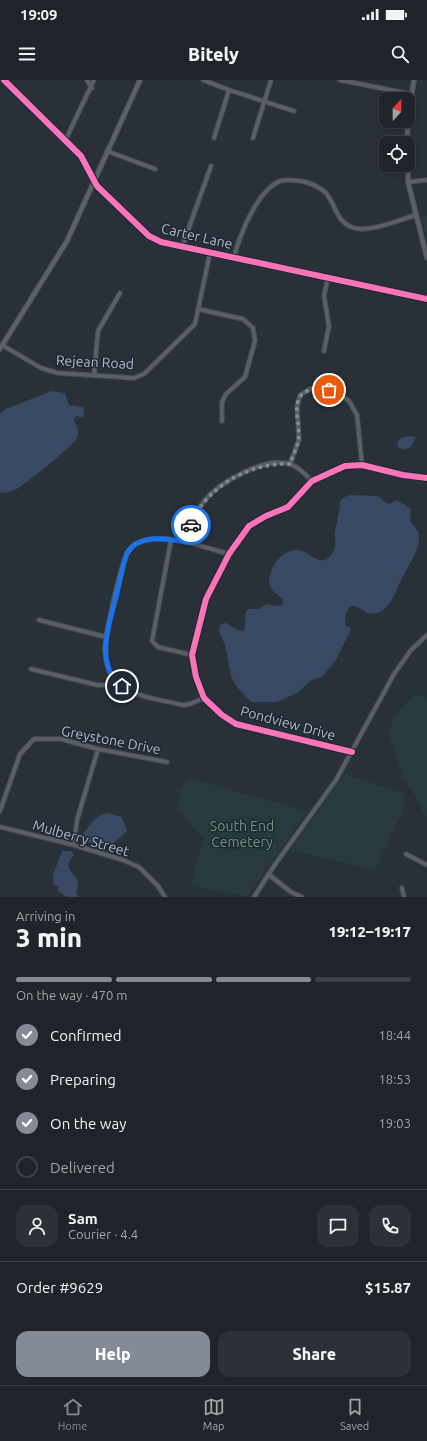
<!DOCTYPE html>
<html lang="en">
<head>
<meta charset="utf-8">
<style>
	:root { --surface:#20242a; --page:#2d3036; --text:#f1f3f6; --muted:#a2a4a8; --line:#3d4147; --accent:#848b96 }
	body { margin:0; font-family:Ubuntu,sans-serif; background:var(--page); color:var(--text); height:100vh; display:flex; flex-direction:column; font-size:15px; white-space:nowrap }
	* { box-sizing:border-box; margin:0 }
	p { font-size:13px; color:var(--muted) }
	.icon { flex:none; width:22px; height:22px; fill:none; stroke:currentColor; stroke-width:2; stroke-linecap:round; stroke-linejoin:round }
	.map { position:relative; height:817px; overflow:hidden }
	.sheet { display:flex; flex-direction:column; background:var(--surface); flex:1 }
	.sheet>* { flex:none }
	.needle { width:26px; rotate:21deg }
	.fabs { position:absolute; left:379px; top:12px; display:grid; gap:8px }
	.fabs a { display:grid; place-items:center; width:36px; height:36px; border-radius:8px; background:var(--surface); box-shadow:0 2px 6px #0003,0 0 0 1px var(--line); font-size:20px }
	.pin { position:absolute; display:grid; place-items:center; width:34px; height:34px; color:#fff; margin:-17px; border:2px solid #fff; border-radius:50%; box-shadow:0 1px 4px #0007 }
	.courier { position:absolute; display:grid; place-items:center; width:40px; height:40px; margin:-20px; border:3px solid #1a73e8; border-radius:50%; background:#fff; color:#222; box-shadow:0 1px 5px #0007 }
	.overview em { font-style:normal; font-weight:800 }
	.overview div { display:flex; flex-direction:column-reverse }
	.overview { display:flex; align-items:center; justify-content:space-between; height:68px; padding:0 16px }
	h1 { font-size:26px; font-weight:800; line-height:30px }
	.bar { display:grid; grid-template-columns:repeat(4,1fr); gap:6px 4px; align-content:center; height:48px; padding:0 16px }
	.bar i { height:5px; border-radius:3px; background:var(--line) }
	.bar .active { background:var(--accent) }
	.bar p { grid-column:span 4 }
	.line { display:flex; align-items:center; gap:10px; padding:0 16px; border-top:1px solid var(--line) }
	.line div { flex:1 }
	.round { display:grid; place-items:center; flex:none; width:42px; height:42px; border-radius:12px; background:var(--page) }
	ol { padding:0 16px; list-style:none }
	li { display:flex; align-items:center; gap:12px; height:44px }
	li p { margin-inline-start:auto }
	li .icon { padding:4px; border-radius:50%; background:var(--accent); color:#fff; stroke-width:4 }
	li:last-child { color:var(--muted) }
	li i { width:22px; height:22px; border:2px solid var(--line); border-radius:50% }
	.action { display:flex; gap:8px; margin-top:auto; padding:8px 16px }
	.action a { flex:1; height:46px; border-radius:12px; background:var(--accent); color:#fff; font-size:16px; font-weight:800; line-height:46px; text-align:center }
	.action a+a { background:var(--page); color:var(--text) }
	.status { display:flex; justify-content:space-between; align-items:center; height:28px; padding:0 20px; background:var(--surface); direction:ltr }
	.status svg { height:11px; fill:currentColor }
	header { display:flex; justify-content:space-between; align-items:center; height:52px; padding:0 16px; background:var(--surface); font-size:18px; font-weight:800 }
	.tab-bar { display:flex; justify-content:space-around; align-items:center; height:56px; border-top:1px solid var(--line); background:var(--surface); font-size:11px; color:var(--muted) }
	.tab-bar a { display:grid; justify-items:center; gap:2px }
	.tab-bar .active { color:var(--accent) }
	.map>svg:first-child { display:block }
</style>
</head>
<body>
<div class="status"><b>19:09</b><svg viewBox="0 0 49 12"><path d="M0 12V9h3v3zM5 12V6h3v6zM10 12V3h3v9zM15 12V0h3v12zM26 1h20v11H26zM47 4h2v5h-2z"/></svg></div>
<header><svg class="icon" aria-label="menu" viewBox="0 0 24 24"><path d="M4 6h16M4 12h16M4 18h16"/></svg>Bitely<svg class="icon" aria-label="search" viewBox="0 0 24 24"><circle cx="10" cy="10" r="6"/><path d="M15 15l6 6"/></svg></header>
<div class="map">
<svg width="427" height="817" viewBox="0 0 427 817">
	<rect width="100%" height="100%" fill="#2a3038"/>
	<!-- green -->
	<g fill="#273a3e">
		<polygon points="420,135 427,136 427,160"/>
		<polygon points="414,614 427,617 427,736 422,732 421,726 403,697 390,660 390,649 394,636"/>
		<polygon points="345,694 404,713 404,729 375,790 289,770"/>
		<polygon points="189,698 307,731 247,817 190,806 203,759 177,728 181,708"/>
	</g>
	<!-- water -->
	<g fill="#384963">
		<path d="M52 311 65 313 69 325 84 327 83 338 76 336 74 340C77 346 79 351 77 358 73 366 25 405 15 410 11 412 5 413 0 413V334L6 329Z"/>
		<polygon points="409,356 416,357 411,367 403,370 398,367 397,364 400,358"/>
		<path d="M351 415 376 416 380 417 384 422 389 424 397 420 411 429 410 441C413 446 419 450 419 456 419 471 410 483 403 496 396 508 393 528 377 533 365 537 358 522 349 527L345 537 346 545 351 549 336 580 322 597 312 600 297 613 277 622H251L236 606 231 596 225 565 219 551 220 545 226 543 236 549 243 551C248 545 242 535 248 529H259L267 524 276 526 283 525 282 518 273 511 269 503C270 487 282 466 302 471 309 473 319 484 327 479 331 477 334 471 335 466 336 461 334 456 335 451 337 441 340 431 340 421L344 417Z"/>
		<path d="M107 733 122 737 127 751C122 755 117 761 112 764 103 768 88 764 81 758 87 748 95 735 107 733Z"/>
		<path d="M62 771H71L74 775C57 794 86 792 76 813L79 817H67L57 811 59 807 53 804V795Z"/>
	</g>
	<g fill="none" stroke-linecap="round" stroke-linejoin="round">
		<!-- minor casing -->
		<g stroke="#484c53" stroke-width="5.5">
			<g id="minor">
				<polyline points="4,0 81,76 97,106 149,156 161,162 427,219"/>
				<polyline points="87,0 92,8"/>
				<polyline points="203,0 229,10 294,31"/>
				<polyline points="340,0 411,14"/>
				<polyline points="214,58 229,10"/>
				<polyline points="253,58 271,0"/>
				<polyline points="65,61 94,0"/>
				<polyline points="107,71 155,89"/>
				<polyline points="408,102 427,100"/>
				<polyline points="182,167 211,86"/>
				<path d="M234 177C240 155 256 113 278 102 284 99 297 100 305 102 312 104 320 107 326 113 335 124 336 140 351 147 367 154 399 140 416 135"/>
				<polyline points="198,229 243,239 253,248 255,261 245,297 226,314 222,322 222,341"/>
				<polyline points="2,265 41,288 58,293 134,298 144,294 195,244 210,173"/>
				<polyline points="324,271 329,246 324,216 328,197"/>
				<polyline points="94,295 98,251 120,213"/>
				<polyline points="290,384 299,360 297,326 300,315 310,309 321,308 337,313 349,321 357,335 362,385"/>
				<polyline points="171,460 152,561 158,567 192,575"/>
				<path d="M186 462C190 447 195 432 205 420 220 402 266 376 290 384 299 387 306 395 312 401"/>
				<polyline points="39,540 106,557"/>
				<polyline points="31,589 97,605 106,605 114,600"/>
				<path d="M204 618 190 624 183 625C161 620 132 617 115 601 109 594 106 581 105 572 104 556 120 489 127 474 130 468 134 464 140 462 168 452 202 467 229 474"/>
				<polyline points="352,672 236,644 222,635 204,618 196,597 192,575 206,519 229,474 249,446 266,436 288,427 312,401 345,386 362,385 403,395 427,398"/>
				<polyline points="0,731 20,674 34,659 61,659 98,669 167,682"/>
				<polyline points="0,747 74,765 123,780 139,787 158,806 165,817"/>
				<polyline points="74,765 77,740 98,669"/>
				<polyline points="406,774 427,785"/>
				<polyline points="268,794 291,812 302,817"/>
				<polyline points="402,808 404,817"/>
				<polyline points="254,817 276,783 336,700 394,594 411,570 427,555"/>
			</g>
		</g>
		<!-- major casing -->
		<g stroke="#484c55" stroke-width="6">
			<g id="major">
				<polyline points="408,37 414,0"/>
				<polyline points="407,63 408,41"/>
				<polyline points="408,85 408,102 427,178"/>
				<polyline points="0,269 67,161 140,0"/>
			</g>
		</g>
		<!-- minor -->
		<use href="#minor" stroke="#5a5e66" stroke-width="3.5"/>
		<!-- major -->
		<use href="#major" stroke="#5c6168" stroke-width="4"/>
		<!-- cycleway casing -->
		<g stroke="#1d2633" stroke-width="8">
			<g id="cycleway">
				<polyline points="4,0 81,76 97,106 149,156 161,162 427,219"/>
				<polyline points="352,672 236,644 222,635 204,618 196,597 192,575 206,519 229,474 249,446 266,436 288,427 312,401 345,386 362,385 403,395 427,398"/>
			</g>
		</g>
		<!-- cycleway -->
		<use href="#cycleway" stroke="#fb73b8" stroke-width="6"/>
	</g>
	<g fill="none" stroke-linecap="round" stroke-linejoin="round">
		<!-- done -->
		<path stroke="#848b96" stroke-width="4" stroke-dasharray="0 7.2" d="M191 445C206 406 249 383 290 384 292 377 297 369 298 361 302 345 289 323 305 312 313 307 320 308 329 310"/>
		<!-- route -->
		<path stroke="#1a73e8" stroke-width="5" d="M122 606C94 586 109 544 116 517 120 502 122 487 127 473 140 453 166 459 186 462L191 445"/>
	</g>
	<g text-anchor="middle" stroke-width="3" stroke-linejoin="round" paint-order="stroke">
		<!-- street labels -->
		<g font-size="14" fill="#b4bcc9" stroke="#1d2633">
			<text transform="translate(197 156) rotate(13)" y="5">Carter Lane</text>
			<text transform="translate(95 282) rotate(3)" y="5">Rejean Road</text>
			<text transform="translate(288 643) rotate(15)" y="5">Pondview Drive</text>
			<text transform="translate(111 660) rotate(11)" y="5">Greystone Drive</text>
			<text transform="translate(81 758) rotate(16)" y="5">Mulberry Street</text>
		</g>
		<!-- park labels -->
		<g font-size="14" fill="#6b9a76" stroke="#1d2633">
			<text x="242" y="751">South End<tspan x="242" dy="16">Cemetery</tspan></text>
		</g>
	</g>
</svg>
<div class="fabs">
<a><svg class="needle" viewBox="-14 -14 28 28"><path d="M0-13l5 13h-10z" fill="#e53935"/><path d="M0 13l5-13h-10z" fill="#a2a4a8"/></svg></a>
<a><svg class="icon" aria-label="locate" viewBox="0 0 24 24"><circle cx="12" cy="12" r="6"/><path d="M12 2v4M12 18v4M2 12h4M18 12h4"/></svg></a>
</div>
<div class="pin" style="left:329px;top:310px;background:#ea580c"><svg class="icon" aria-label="bag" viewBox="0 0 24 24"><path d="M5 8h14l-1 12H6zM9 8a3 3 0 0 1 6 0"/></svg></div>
<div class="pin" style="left:122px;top:606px;background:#1f2937"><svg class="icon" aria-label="home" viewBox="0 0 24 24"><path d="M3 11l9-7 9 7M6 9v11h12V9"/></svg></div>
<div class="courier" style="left:191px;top:445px"><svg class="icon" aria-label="car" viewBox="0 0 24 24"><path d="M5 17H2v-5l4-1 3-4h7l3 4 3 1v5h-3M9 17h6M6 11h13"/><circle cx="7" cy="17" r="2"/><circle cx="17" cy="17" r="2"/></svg></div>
</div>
<section class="sheet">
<div class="overview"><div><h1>3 min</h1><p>Arriving in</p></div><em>19:12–19:17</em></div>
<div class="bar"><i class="active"></i><i class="active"></i><i class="active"></i><i></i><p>On the way · 470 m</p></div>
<ol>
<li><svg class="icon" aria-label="check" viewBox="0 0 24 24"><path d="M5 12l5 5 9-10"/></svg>Confirmed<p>18:44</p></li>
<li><svg class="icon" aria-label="check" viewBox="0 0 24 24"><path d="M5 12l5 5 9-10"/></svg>Preparing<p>18:53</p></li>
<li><svg class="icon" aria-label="check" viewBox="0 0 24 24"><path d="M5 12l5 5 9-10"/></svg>On the way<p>19:03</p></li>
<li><i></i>Delivered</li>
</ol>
<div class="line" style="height:72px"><a class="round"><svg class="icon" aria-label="person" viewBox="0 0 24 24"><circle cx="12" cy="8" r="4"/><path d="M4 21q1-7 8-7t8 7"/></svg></a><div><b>Sam</b><p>Courier · 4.4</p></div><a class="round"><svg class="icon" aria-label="chat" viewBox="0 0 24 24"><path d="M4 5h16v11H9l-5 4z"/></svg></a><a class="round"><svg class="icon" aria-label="phone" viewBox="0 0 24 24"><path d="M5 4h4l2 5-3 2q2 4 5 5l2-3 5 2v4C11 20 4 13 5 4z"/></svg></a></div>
<div class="line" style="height:52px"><div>Order #9629</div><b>$15.87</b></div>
<div class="action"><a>Help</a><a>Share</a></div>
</section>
<nav class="tab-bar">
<a class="active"><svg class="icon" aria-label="home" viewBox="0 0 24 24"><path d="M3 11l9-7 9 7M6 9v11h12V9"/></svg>Home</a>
<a><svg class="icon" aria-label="map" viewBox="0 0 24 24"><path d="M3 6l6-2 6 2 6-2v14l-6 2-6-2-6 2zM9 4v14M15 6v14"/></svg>Map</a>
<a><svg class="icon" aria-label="saved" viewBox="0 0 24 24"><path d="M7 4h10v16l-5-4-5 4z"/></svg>Saved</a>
</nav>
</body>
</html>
